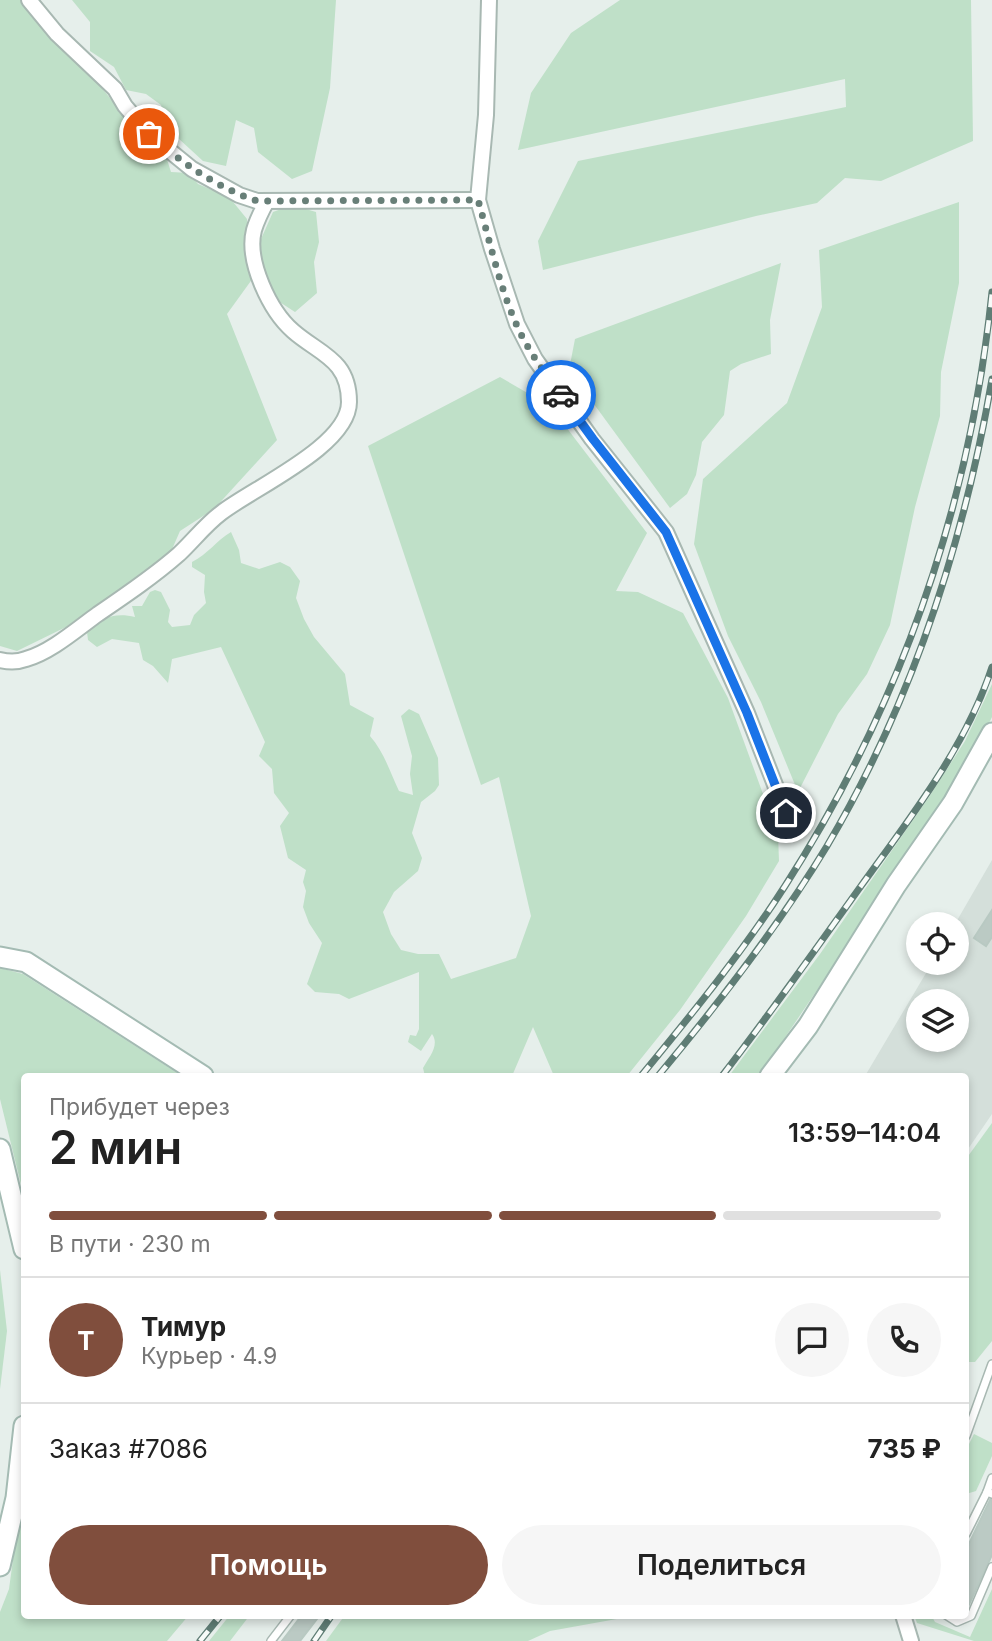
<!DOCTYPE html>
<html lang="ru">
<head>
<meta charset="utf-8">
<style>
	:root { --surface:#fff; --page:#f6f6f6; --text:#222; --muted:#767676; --line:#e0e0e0; --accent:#804e3d }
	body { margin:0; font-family:Inter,sans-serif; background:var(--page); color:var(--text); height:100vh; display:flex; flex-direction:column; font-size:26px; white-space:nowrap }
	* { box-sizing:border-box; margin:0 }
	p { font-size:23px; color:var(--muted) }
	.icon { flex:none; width:38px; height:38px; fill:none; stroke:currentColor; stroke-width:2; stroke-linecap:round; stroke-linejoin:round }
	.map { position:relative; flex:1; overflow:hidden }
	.details { position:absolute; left:21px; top:1073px; width:948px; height:546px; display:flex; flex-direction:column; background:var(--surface); border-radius:7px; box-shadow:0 4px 10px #0003 }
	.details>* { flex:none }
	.fabs { position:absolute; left:906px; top:912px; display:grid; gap:14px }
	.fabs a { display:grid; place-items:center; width:63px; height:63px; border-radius:50%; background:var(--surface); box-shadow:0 4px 10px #0003; font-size:35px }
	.pin { position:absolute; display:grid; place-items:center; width:60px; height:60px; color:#fff; margin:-30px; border:4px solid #fff; border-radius:50%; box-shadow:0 2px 7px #0007 }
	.courier { position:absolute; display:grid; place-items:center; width:70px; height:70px; margin:-35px; border:5px solid #1a73e8; border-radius:50%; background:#fff; color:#222; box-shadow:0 2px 9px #0007 }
	.overview em { font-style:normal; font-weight:600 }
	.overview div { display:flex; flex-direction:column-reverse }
	.overview { display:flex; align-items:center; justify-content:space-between; height:119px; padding:0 28px }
	h1 { font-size:46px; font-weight:600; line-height:52px }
	.bar { display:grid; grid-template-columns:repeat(4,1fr); gap:10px 7px; align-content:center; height:84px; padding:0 28px }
	.bar i { height:9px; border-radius:5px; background:var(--line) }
	.bar .current { background:var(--accent) }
	.bar p { grid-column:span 4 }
	.line { display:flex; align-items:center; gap:18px; padding:0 28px; border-top:2px solid var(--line) }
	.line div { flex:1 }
	.round { display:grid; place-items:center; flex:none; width:74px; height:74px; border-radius:37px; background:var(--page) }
	.action { display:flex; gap:14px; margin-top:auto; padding:14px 28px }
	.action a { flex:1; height:80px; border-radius:42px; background:var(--accent); color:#fff; font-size:28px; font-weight:600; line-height:80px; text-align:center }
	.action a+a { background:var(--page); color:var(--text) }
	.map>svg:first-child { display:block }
</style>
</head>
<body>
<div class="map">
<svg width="992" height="1641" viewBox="0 0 992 1641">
	<rect width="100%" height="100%" fill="#e6efeb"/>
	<!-- built -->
	<path fill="#d4dfda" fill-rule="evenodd" d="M992 860V1114L966 1152V1076H865L932 963 957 962V924H955ZM919 1001H957V1040H919Z"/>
	<!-- green -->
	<g fill="#bfe0c8">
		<polygon points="0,0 20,0 94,78 117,107 165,153 171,172 189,173 198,184 229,197 247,219 248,246 253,278 227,314 277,440 214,509 180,531 170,554 66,627 17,651 0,646"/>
		<polygon points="72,0 336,0 330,88 312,171 292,179 258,152 254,128 236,120 226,166 203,161 166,127 161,105 146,94 126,90 114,67 90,51 90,22"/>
		<polygon points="620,0 971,0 973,141 881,181 845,178 817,203 756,216 543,270 538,241 578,161 846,107 845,79 518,150 531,93 571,33"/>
		<polygon points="959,202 959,283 941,372 940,416 915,507 890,625 867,674 838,714 798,792 761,702 728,636 694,544 703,479 787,403 822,307 819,250"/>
		<polygon points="292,205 316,212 319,242 314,262 317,293 295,312 275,299 257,248 273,212"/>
		<polygon points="781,263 770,320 771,354 741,364 730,371 724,415 702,442 696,475 687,494 670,508 569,370 575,339"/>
		<path d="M500 377 550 406 647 533 616 591 638 592 683 613 728 698 778 835 779 861 746 916 680 1010 627 1076H554L533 1027 512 1076H425L423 1068C429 1057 440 1045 432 1034L421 1051 408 1042 410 1035 416 1036 419 1029V972L349 999 339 994 315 992 307 984 322 943 309 923 303 907 306 891 303 882 306 870 288 858 280 826 289 813 274 793 272 769 259 756 265 742 221 647 172 659 168 683 153 666 143 660 139 643 112 639 97 647 88 640 87 632C101 617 116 612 135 617L132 606H142L150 592 155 590 161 592 170 610 168 622 172 627 190 625 194 615 206 603 204 592 205 575 192 567V562C208 554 216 541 231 532L239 550 241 563 259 569 280 562 290 567 300 581 296 598 304 619 314 637 345 674 350 705 374 718 370 736C384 752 390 772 399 791L413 795 410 774 412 756 401 716 409 709 419 714 438 758 439 785 435 791 421 802 412 833 422 858 418 871 394 892 383 912 391 934 401 950 418 954H439L451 979 516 958 531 916 499 777 481 785 368 446Z"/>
		<polygon points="992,684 992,717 977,747 940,808 759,1076 729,1076 820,954 929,797 965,741"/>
		<polygon points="0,968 23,974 182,1076 24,1076 24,1197 0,1099"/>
		<polygon points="992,1123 992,1341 975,1362 966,1362 966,1159"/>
		<polygon points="0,1270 7,1331 0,1389"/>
		<polygon points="974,1434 992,1443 992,1456 976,1491 966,1494 966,1450"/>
		<polygon points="24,1478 24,1615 189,1615 167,1641 0,1641 0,1612 9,1589"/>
		<polygon points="992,1589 992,1641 974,1641 917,1623 914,1615 931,1615 935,1622 970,1637"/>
		<polygon points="230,1615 250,1615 230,1641 209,1641"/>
		<polygon points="345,1615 639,1615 550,1631 528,1641 326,1641"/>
	</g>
	<!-- building -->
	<g fill="#bbcac4" stroke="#b8c9c2" stroke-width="2">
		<polygon points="992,910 992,937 986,946 974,938"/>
		<polygon points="990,1500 992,1500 992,1555 966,1611 966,1550"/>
		<polygon points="302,1615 320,1615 300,1641 282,1641"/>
	</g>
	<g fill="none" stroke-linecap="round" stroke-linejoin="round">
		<!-- lane casing -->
		<g stroke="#a8b8b2" stroke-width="10">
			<g id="lane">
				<polyline points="966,1436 992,1364"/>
				<polyline points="987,1492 992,1478"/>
				<polyline points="966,1534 987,1492 992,1494"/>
				<polyline points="946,1615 957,1622 971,1616 992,1567"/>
				<polyline points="271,1641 291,1615"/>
			</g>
		</g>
		<!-- street casing -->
		<g stroke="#a8b8b2" stroke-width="18">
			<g id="street">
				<polyline points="29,0 57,34 115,89 125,106 149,134 192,169 239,195 257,201 478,200"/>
				<polyline points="489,0 486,115 478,200 492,249 517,324 535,359 592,439 666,532 747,713 786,813"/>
				<path d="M0 660C9 662 18 662 26 659 51 652 77 629 98 614 126 595 154 576 179 554 193 541 205 525 221 513 253 488 349 446 349 402 349 359 319 354 293 331 270 311 246 261 254 230 257 220 262 210 267 201"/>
				<polyline points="903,1615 911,1641"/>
			</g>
		</g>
		<!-- secondary casing -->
		<g stroke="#a4bbb3" stroke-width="23">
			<g id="secondary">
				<polyline points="0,957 26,962 203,1076"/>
				<polyline points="770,1076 808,1026 896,885 953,803 992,733"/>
				<polyline points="0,1149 24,1249"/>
				<polyline points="0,1566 16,1498 24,1426"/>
			</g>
		</g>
		<!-- lane -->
		<use href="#lane" stroke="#fff" stroke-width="7"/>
		<!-- street -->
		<use href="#street" stroke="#fff" stroke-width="14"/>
		<!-- secondary -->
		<use href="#secondary" stroke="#fff" stroke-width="19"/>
		<!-- rail casing -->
		<g stroke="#5f7d75" stroke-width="7">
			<g id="rail">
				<path d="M641 1076C691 1015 742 953 785 886 901 705 970 506 992 292"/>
				<path d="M658 1076C719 1003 778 927 827 846 912 702 964 542 992 379"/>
				<path d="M722 1076C770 1014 815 950 861 886 910 818 966 747 992 667"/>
				<polyline points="200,1641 221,1615"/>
				<polyline points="314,1641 332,1615"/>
			</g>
		</g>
		<!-- rail -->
		<use href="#rail" stroke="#f7fbf9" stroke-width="4.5" stroke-dasharray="13" stroke-linecap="butt"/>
	</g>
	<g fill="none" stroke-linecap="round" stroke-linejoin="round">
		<!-- done -->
		<path stroke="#687f78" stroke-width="7" stroke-dasharray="0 12.6" d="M149 134C182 163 216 187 257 201L478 200C491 245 502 299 524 340 535 360 548 377 561 395"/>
		<!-- route -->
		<polyline stroke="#1a73e8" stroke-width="9" points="561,395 593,439 666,532 747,713 786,813"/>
	</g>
</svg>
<div class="fabs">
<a><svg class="icon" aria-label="locate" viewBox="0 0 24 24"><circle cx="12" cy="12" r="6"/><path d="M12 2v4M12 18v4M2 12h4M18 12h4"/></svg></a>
<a><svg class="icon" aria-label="layers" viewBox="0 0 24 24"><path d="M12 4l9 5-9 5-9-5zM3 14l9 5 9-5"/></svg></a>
</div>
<div class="pin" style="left:149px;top:134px;background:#ea580c"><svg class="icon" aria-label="bag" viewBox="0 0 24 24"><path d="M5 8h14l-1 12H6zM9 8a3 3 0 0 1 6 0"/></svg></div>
<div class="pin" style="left:786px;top:813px;background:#1f2937"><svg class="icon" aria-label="home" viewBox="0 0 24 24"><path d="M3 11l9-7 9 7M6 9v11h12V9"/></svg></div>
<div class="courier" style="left:561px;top:395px"><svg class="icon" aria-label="car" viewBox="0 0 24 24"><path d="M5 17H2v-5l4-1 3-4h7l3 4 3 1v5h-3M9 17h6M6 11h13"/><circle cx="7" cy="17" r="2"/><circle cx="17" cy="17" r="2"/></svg></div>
<section class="details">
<div class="overview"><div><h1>2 мин</h1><p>Прибудет через</p></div><em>13:59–14:04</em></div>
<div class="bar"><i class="current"></i><i class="current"></i><i class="current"></i><i></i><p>В пути · 230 m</p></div>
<div class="line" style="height:126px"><b class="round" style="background:var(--accent);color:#fff">Т</b><div><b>Тимур</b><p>Курьер · 4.9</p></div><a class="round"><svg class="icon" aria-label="chat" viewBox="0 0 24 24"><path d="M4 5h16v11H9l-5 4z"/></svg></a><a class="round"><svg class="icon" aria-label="phone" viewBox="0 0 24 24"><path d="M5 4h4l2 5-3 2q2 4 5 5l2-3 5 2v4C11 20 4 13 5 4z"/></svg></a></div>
<div class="line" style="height:91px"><div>Заказ #7086</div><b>735 ₽</b></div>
<div class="action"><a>Помощь</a><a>Поделиться</a></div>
</section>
</div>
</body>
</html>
